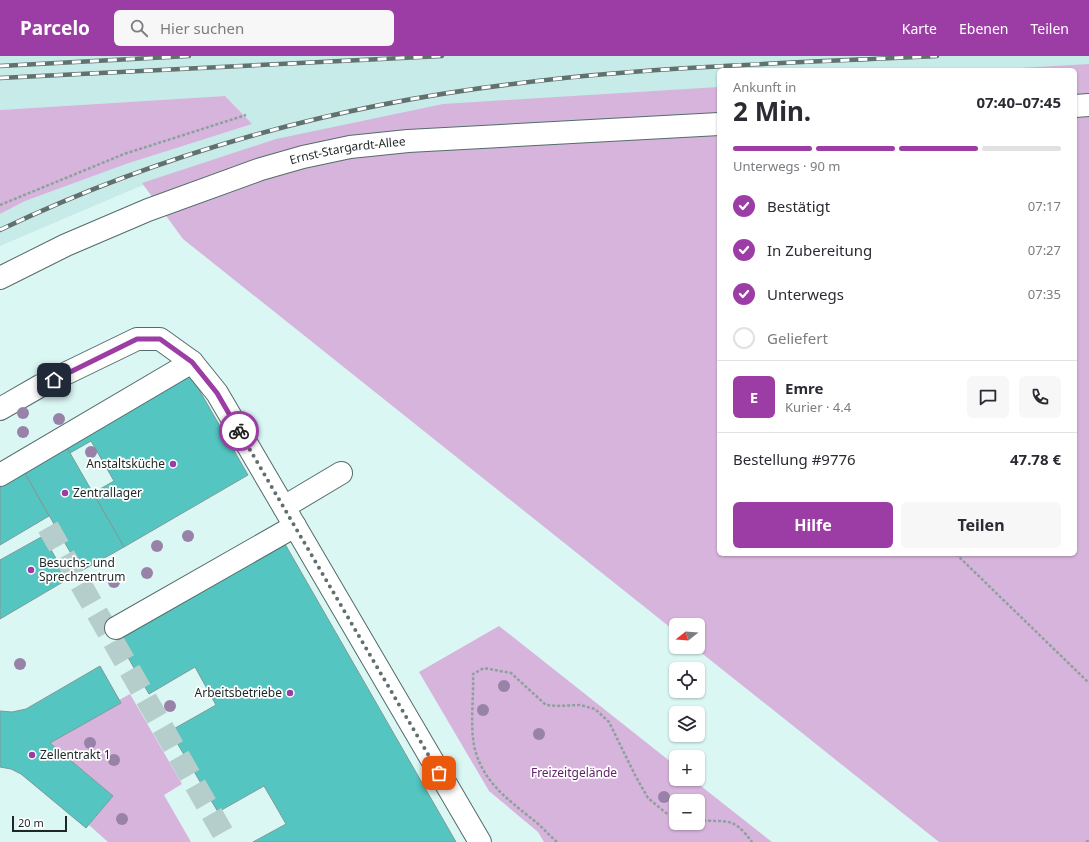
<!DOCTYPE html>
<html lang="de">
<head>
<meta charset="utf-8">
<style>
	:root { --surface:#fff; --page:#f7f7f7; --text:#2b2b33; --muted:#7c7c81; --line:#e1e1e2; --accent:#9c3da6 }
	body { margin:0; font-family:"Noto Sans",sans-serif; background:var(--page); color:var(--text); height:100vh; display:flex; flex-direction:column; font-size:15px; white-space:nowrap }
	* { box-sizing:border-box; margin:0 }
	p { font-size:13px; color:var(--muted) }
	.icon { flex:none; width:22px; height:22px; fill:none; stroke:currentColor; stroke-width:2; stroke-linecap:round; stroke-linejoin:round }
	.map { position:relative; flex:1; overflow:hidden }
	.side { position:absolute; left:717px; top:12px; width:360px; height:488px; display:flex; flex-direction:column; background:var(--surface); border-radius:6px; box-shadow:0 1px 3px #0004 }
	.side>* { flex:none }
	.needle { width:26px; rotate:253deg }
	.controls { position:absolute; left:669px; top:562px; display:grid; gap:8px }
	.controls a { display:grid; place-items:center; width:36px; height:36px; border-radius:6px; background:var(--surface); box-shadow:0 1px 3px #0004; font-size:20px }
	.scale { position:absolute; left:12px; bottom:10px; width:55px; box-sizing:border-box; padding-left:4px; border:2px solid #1d2726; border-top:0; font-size:11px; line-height:14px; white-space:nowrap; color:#1d2726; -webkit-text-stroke:3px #fff; paint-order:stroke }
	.pin { position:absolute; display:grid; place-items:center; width:34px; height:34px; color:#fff; margin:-17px; border-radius:8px; box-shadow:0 2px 6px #0006 }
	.courier { position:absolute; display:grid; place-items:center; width:40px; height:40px; margin:-20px; border:3px solid #9c3da6; border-radius:50%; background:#fff; color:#222; box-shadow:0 1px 5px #0007 }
	.overview em { font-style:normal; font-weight:700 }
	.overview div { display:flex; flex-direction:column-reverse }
	.overview { display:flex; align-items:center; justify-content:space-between; height:68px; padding:0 16px }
	h1 { font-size:26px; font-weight:700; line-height:30px }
	.bar { display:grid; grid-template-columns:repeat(4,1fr); gap:6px 4px; align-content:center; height:48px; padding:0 16px }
	.bar i { height:5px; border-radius:3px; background:var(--line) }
	.bar .on { background:var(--accent) }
	.bar p { grid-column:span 4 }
	.line { display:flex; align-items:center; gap:10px; padding:0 16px; border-top:1px solid var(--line) }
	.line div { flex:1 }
	.round { display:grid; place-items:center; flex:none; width:42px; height:42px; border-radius:6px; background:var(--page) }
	ol { padding:0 16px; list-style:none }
	li { display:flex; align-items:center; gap:12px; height:44px }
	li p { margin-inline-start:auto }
	li .icon { padding:4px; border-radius:50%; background:var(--accent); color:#fff; stroke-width:4 }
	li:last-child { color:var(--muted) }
	li i { width:22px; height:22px; border:2px solid var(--line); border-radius:50% }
	.cta { display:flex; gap:8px; margin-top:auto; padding:8px 16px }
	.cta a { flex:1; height:46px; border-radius:6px; background:var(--accent); color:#fff; font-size:16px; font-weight:700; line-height:46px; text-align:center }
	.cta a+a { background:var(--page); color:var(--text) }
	header { display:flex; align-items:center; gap:24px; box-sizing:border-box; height:56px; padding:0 20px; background:var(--accent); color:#fff }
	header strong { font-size:19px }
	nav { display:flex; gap:22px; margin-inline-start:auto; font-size:14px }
	.search { width:280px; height:36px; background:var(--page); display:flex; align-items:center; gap:10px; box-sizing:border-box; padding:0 14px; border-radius:6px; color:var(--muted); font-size:15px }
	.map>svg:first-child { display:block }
</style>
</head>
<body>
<header>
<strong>Parcelo</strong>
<div class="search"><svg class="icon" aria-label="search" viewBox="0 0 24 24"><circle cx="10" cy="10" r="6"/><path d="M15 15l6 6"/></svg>Hier suchen</div>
<nav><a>Karte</a><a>Ebenen</a><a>Teilen</a></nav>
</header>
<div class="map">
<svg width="1089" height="786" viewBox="0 0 1089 786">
	<rect width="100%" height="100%" fill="#dbf7f4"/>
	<!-- built -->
	<polygon fill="#c7ebe8" points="0,0 1089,0 1089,12 1048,14 719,14 719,34 271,88 136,132 0,190 0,158 24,145 126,108 251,68 225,40 0,54"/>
	<!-- green -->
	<g fill="#d7b4db" fill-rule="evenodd">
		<polygon points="1089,8 1089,786 939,786 694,591 698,591 698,569 676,569 676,576 183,183 142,127 276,83 443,48 719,31 719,498 1075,498 1075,14 987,14"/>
		<polygon points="225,40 252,68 126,108 25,145 0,158 0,54"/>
		<path d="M499 570 676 710V723H692L772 786H544L538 776 489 735 419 616ZM676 745H698V767H676Z"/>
		<polygon points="130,638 182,728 164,739 191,786 108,786 89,769 113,740 50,687 121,647 119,644"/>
	</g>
	<!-- building -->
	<g fill="#54c5c0" stroke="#809a98">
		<polygon points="190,318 248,419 124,491 93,437 114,425 91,385 70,397 66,390"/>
		<polygon points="66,390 124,491 81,515 23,414"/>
		<polygon points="23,414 49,460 0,489 0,428"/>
		<polygon points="43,480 68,523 0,563 0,504"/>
		<polygon points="285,488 456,786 253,786 286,768 264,730 218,756 170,675 216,649 195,611 149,638 118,584"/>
		<polygon points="100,610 121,647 50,687 113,740 86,772 21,718 11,713 0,711 0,655 12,656 26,653"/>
	</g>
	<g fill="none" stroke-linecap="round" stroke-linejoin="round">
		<!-- minor-tunnel -->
		<polyline stroke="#b5cdcb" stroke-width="22" stroke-dasharray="22 11" stroke-linecap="butt" points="48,471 228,786"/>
		<!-- minor casing -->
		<g stroke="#546c6b" stroke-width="24">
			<g id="minor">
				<polyline points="1075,50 1089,49"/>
				<path id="s1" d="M0 222 66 189 148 154 261 113 303 101 350 91 408 85 719 68"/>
				<polyline points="0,353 40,330 137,283 160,283 192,306 217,337 480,786"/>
				<polyline points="0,419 192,306"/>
				<polyline points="284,451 341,417"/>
				<polyline points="116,572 295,470"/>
			</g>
		</g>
		<!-- path -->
		<g stroke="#8ca19e" stroke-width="2.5" stroke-dasharray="3 2" stroke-linecap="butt">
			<polyline points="0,149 124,98 246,59"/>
			<polyline points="956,498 1089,627"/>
			<path d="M698 764C727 767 732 759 752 786"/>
			<path d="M557 786C550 780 544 773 537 767 513 747 486 730 476 697 469 676 474 642 473 618L484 612 511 617 546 649 557 650 580 649 595 653 609 666 636 721 648 742 666 757 676 760"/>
			<polyline points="1086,786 1089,785"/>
		</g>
		<!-- minor -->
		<use href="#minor" stroke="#fff" stroke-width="22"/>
		<!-- rail casing -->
		<g stroke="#61716f" stroke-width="4.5">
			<g id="rail">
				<polyline points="0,10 189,0"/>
				<polyline points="0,22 442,0"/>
				<path d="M0 174C161 97 337 49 513 28 654 10 796 7 937 0"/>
			</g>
		</g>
		<!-- rail -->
		<use href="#rail" stroke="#fff" stroke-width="3" stroke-dasharray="9" stroke-linecap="butt"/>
	</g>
	<!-- trees -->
	<g fill="#9882a8">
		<circle cx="23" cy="357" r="6"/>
		<circle cx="59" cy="363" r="6"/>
		<circle cx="23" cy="376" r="6"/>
		<circle cx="91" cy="396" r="6"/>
		<circle cx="188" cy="480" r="6"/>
		<circle cx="157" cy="490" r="6"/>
		<circle cx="147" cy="517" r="6"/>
		<circle cx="114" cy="526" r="6"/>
		<circle cx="20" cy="608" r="6"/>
		<circle cx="504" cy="630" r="6"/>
		<circle cx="170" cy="650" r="6"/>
		<circle cx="483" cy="654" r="6"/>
		<circle cx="539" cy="678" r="6"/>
		<circle cx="90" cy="687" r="6"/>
		<circle cx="114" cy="704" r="6"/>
		<circle cx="664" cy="741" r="6"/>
		<circle cx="122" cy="763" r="6"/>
	</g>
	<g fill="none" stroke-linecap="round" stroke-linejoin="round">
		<!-- done -->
		<polyline stroke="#60706e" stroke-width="4" stroke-dasharray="0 7.2" points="239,375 439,717"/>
		<!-- route -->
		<polyline stroke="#9c3da6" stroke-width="5" points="54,324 137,283 160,283 192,306 217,337 239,375"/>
	</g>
	<!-- markers -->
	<g fill="#9c3da6" stroke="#fff" stroke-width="1.5">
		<circle cx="173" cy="408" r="4"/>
		<circle cx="65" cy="437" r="4"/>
		<circle cx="31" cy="514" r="4"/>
		<circle cx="290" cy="637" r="4"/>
		<circle cx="32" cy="699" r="4"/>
	</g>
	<g text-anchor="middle" stroke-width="3.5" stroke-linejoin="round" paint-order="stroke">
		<!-- street labels -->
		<g font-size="12" fill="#1d2726" stroke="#fff">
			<text dy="4" stroke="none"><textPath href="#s1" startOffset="372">Ernst-Stargardt-Allee</textPath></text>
		</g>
		<!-- poi labels -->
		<g font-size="12" fill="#1d2726" stroke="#fff" text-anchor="start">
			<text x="165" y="412" text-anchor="end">Anstaltsküche</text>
			<text x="73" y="441">Zentrallager</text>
			<text x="39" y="511">Besuchs- und<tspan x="39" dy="14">Sprechzentrum</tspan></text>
			<text x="282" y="641" text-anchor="end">Arbeitsbetriebe</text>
			<text x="40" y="703">Zellentrakt 1</text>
		</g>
		<!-- park labels -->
		<g font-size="12" fill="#62226a" stroke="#fff">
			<text x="574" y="721">Freizeitgelände</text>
		</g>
	</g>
</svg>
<div class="controls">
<a><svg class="needle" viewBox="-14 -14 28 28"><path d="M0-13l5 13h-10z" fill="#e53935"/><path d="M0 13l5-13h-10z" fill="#7c7c81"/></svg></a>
<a><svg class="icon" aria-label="locate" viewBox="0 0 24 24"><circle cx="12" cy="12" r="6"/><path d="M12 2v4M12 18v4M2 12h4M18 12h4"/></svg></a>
<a><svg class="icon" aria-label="layers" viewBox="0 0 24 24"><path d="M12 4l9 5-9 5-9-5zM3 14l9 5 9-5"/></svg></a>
<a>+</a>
<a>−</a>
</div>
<div class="scale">20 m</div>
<div class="pin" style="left:439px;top:717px;background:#ea580c"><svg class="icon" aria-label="bag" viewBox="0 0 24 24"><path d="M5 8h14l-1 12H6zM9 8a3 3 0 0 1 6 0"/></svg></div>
<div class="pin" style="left:54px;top:324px;background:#1f2937"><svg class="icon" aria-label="home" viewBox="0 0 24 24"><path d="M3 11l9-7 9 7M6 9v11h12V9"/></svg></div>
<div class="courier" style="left:239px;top:375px"><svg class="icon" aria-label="bike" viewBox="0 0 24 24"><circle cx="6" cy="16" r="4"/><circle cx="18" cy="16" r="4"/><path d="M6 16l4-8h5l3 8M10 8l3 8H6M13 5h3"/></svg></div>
<section class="side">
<div class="overview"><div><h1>2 Min.</h1><p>Ankunft in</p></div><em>07:40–07:45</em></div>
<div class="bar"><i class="on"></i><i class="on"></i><i class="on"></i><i></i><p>Unterwegs · 90 m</p></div>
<ol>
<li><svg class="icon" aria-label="check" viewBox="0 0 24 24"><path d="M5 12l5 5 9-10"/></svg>Bestätigt<p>07:17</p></li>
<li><svg class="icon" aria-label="check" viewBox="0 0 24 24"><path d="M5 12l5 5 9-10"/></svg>In Zubereitung<p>07:27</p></li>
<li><svg class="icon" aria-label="check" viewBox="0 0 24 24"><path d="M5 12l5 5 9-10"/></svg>Unterwegs<p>07:35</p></li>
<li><i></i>Geliefert</li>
</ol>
<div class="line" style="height:72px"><b class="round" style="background:var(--accent);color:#fff">E</b><div><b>Emre</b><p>Kurier · 4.4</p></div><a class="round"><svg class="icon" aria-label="chat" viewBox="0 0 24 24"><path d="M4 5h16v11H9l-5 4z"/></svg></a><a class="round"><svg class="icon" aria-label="phone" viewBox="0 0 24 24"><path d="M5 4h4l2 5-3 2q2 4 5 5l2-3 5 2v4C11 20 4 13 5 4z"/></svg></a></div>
<div class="line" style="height:52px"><div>Bestellung #9776</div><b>47.78 €</b></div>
<div class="cta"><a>Hilfe</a><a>Teilen</a></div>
</section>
</div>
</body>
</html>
